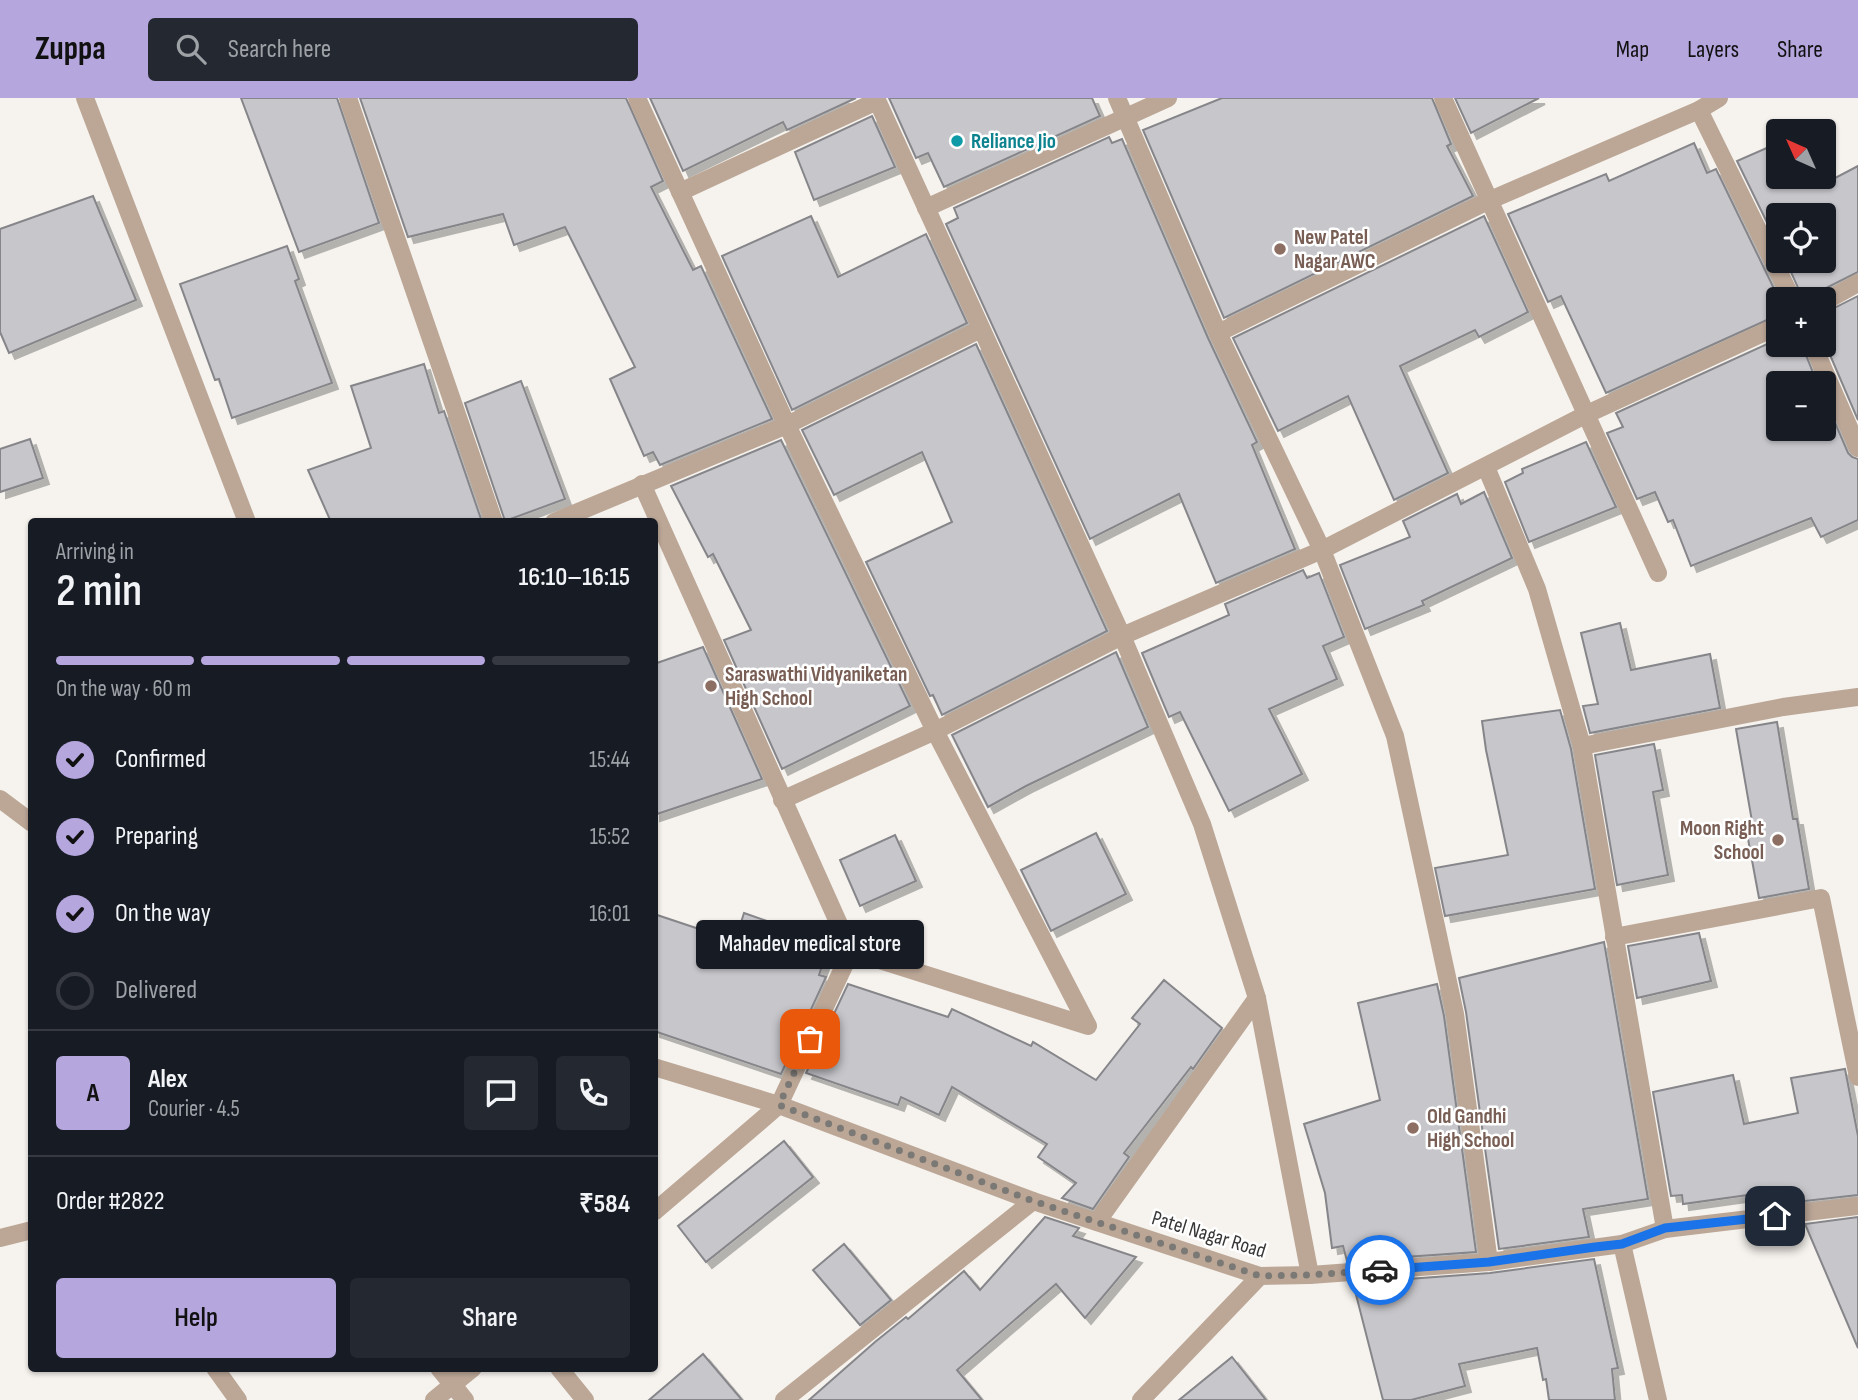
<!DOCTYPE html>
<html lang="en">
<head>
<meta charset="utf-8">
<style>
	:root { --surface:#171b24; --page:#242831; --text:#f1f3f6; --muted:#9ea1a6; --line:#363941; --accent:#b5a6de }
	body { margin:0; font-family:"Sofia Sans Condensed",sans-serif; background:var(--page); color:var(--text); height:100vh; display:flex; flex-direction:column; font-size:26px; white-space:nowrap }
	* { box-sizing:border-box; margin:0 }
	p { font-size:23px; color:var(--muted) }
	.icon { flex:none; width:38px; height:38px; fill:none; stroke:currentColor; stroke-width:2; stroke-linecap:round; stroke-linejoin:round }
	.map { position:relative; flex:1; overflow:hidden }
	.details { position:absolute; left:28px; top:420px; width:630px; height:854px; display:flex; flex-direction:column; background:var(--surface); border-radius:7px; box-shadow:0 2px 5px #0004 }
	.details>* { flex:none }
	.needle { width:46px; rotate:315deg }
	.buttons { position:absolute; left:1766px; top:21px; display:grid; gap:14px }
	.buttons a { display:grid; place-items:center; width:70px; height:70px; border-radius:7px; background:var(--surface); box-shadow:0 2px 5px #0004; font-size:35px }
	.pin { position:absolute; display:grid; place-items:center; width:60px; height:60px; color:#fff; margin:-30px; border-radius:14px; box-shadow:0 4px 10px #0006 }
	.courier { position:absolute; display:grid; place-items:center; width:70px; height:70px; margin:-35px; border:5px solid #1a73e8; border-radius:50%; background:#fff; color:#222; box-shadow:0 2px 9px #0007 }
	.bubble { position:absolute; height:49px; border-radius:7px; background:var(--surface); box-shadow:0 2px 5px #0004; font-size:23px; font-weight:600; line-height:49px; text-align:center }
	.summary em { font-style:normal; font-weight:600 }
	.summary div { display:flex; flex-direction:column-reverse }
	.summary { display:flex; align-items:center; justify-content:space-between; height:119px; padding:0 28px }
	h1 { font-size:46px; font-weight:600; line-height:52px }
	.bar { display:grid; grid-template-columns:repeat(4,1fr); gap:10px 7px; align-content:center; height:84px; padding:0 28px }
	.bar i { height:9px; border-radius:5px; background:var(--line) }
	.bar .current { background:var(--accent) }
	.bar p { grid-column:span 4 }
	.line { display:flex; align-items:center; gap:18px; padding:0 28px; border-top:2px solid var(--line) }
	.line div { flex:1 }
	.round { display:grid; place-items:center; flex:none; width:74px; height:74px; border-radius:7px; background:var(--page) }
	ol { padding:0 28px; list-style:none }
	li { display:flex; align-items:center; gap:21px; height:77px }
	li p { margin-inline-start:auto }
	li .icon { padding:7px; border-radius:50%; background:var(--accent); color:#111; stroke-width:4 }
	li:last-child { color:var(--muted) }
	li i { width:38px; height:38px; border:4px solid var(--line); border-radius:50% }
	.button { display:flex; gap:14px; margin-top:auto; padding:14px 28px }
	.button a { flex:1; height:80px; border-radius:7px; background:var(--accent); color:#111; font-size:28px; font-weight:600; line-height:80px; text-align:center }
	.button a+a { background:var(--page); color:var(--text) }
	header { display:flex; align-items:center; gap:42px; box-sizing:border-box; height:98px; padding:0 35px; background:var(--accent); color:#111 }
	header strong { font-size:33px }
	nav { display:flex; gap:38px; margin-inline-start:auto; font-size:24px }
	.search { width:490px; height:63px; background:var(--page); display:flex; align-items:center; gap:18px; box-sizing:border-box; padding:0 24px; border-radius:7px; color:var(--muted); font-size:26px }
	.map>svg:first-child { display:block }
</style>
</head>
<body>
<header>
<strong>Zuppa</strong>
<div class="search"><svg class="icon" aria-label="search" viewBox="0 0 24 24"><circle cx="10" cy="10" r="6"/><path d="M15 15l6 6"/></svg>Search here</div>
<nav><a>Map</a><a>Layers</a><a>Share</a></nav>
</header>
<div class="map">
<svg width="1858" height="1302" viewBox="0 0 1858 1302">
	<defs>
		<filter id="shadow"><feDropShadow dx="6" dy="6" stdDeviation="0" flood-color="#0004"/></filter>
	</defs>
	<rect width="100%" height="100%" fill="#f6f3ee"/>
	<!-- building -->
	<g fill="#c7c6cb" stroke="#86868a" stroke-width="2" filter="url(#shadow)">
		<polygon points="241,0 337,0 379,125 299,154"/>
		<polygon points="360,0 626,0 663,83 651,89 693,172 701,168 772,321 660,367 653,354 644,358 610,281 635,269 565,129 514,147 503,116 408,139"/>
		<polygon points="650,0 856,0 787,32 783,24 683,73"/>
		<polygon points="889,0 1092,0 1100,18 944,89 928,55 916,60"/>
		<polygon points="1222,0 1432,0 1451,46 1447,48 1473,98 1224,220 1143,32"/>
		<polygon points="1455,0 1539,0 1471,35"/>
		<polygon points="872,18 895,69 814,102 795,54"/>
		<polygon points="1109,39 1112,45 1122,41 1208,240 1257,344 1252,347 1295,451 1216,485 1179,396 1090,441 946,126 958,120 954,110"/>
		<polygon points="1694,45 1707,75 1716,71 1779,201 1778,217 1606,295 1561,198 1548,204 1508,116 1606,76 1609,83"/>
		<polygon points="1778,45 1778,79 1818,79 1822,87 1858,68 1858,174 1818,194 1813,201 1803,201 1786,163 1824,163 1824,117 1778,117 1778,147 1737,63"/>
		<polygon points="93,98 136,202 9,255 0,234 0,131"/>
		<polygon points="811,118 838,179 926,136 967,225 792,312 722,158"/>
		<polygon points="1484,118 1528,214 1479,239 1475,232 1400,268 1448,375 1394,402 1348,298 1278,333 1233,240"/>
		<polygon points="287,148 299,181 295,183 332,285 232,320 219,281 215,282 180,186"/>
		<polygon points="1858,198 1858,322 1824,243 1824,215"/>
		<polygon points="1778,241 1778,247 1802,247 1817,285 1778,285 1778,331 1824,331 1824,299 1848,355 1852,359 1858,361 1858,422 1821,439 1811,420 1691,468 1673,422 1668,424 1655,394 1637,401 1607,335 1623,329 1616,315"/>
		<polygon points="976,246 1107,533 942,617 933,597 930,598 866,464 952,424 922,354 834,397 802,332"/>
		<polygon points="424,266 439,315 444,313 482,424 331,424 308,372 371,350 351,288"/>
		<polygon points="521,283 565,401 505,423 465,305"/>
		<polygon points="30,341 43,380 0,394 0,351"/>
		<polygon points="781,342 910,608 782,671 724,542 751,532 713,456 708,459 671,388"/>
		<polygon points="1586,344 1616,409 1529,444 1505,384 1523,375 1522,371"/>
		<polygon points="1484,394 1512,460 1422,503 1424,507 1365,531 1340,467 1410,439 1403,423 1457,396 1461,406"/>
		<polygon points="1303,472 1307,480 1319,475 1344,539 1323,548 1337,581 1269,611 1302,676 1229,713 1180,614 1169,619 1142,555 1229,517 1225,506"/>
		<polygon points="1620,525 1631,572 1710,556 1720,610 1590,635 1583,608 1598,606 1581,535"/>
		<polygon points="703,549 762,681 654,717 654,566"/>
		<polygon points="1116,554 1148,629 1026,688 988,709 952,637"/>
		<polygon points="1560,612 1571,651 1595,791 1445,818 1435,770 1508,757 1486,652 1482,623"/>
		<polygon points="1777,624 1793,721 1797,721 1809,791 1759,800 1746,730 1753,729 1736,631"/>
		<polygon points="1654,646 1663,692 1653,694 1668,777 1617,787 1595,657"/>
		<polygon points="1096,735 1126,796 1051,833 1021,772"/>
		<polygon points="895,737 916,783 860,808 840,762"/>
		<polygon points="744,815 830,845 819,877 826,879 781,976 654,933 654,816 735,843"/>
		<polygon points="1699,835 1711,883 1637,900 1628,848"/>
		<polygon points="1604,844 1648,1101 1583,1111 1589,1139 1499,1151 1466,914 1459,880"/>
		<polygon points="1164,882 1222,930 1193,971 1191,969 1124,1055 1129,1059 1093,1111 1062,1100 1076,1085 1038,1059 1047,1046 952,989 939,1017 901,999 898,1007 806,975 848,886 948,919 952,911 1031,948 1033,944 1096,982 1140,926 1132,920"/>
		<polygon points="1437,886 1444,918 1476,1154 1347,1163 1343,1148 1332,1150 1325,1095 1304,1026 1380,1002 1358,905"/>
		<polygon points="1845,971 1858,1038 1858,1097 1796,1104 1791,1091 1683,1106 1682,1097 1671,1098 1653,994 1733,977 1744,1026 1798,1015 1791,980"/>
		<polygon points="784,1043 813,1079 706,1164 678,1128"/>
		<polygon points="1045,1119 1079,1130 1073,1138 1136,1159 1085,1220 1056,1186 957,1272 982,1302 809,1302 875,1244 906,1219 908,1221 964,1173 980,1192"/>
		<polygon points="1858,1119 1858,1250 1805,1126"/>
		<polygon points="844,1146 891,1202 860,1227 813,1172"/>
		<polygon points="1594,1161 1618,1270 1612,1271 1615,1302 1549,1302 1546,1281 1543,1282 1537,1250 1459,1266 1465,1288 1411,1302 1383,1302 1353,1185 1490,1175"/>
		<polygon points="703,1256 742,1302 649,1302"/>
		<polygon points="1232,1259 1266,1302 1179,1302"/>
	</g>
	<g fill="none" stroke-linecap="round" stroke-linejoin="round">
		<!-- minor -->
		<g stroke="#bca797" stroke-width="18">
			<polyline points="85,0 247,424"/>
			<polyline points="348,0 494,424"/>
			<polyline points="637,0 787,327 935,633 1088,928 851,853"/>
			<polyline points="876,0 1122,538 1202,726 1257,900 1310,1177"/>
			<polyline points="1117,0 1218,235 1322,452 1395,638 1455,916 1489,1164"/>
			<polyline points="1443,0 1658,475"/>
			<polyline points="1699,12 1792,201"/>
			<polyline points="680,94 877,3"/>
			<polyline points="926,110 1168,0"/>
			<polyline points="1824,204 1858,185"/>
			<polyline points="1218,235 1488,103 1699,12 1719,0"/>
			<polyline points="1813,247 1858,350"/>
			<polyline points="1486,369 1537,491 1582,648 1665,1131"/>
			<polyline points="642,386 851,853 779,1007 654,1114"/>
			<polyline points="554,424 787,327 981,231"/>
			<polyline points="1582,648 1783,609 1858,599"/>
			<polyline points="0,701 32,725"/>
			<polyline points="782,702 935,633 1122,538 1322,452 1585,317 1778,228"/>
			<polyline points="1614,839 1821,800 1858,979"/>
			<polyline points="654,969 779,1007 1033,1103 1260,1178 1310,1177 1489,1164 1622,1146 1665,1131 1858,1108"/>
			<polyline points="1097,1124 1257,900"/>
			<polyline points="0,1140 32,1132"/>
			<polyline points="1622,1146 1658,1302"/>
			<polyline points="215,1270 238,1302"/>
			<polyline points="439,1270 465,1302"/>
			<polyline points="559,1270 585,1302"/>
			<polyline points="434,1302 473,1270"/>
			<polyline points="784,1302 1033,1103"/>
			<polyline points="1141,1302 1260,1178"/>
		</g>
	</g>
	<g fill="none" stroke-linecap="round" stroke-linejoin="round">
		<!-- done -->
		<polyline stroke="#7b7976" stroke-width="7" stroke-dasharray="0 12.6" points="810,941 779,1007 1033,1103 1260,1178 1310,1177 1380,1172"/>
		<!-- route -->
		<polyline stroke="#1a73e8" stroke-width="9" points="1380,1172 1489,1164 1595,1149 1622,1146 1665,1130 1775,1118"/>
	</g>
	<!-- markers -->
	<circle fill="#0f9aa8" stroke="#fff" stroke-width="2.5" cx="957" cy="43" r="7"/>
	<g fill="#8d6e63" stroke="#fff" stroke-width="2.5">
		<circle cx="1280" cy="151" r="7"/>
		<circle cx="711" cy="588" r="7"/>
		<circle cx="1778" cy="742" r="7"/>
		<circle cx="1413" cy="1030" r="7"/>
	</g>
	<g text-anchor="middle" stroke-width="5" stroke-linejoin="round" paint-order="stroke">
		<!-- culture labels -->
		<g font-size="21" font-weight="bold" fill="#0d838f" stroke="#fff" text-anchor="start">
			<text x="971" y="50">Reliance Jio</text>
		</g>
		<!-- education labels -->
		<g font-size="21" font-weight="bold" fill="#785e54" stroke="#fff" text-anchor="start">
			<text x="1294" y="146">New Patel<tspan x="1294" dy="24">Nagar AWC</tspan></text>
			<text x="725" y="583">Saraswathi Vidyaniketan<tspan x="725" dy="24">High School</tspan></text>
			<text x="1764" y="737" text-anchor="end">Moon Right<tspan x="1764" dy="24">School</tspan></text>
			<text x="1427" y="1025">Old Gandhi<tspan x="1427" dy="24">High School</tspan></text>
		</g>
		<!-- street labels -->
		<g font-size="21" fill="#393736" stroke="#fff">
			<text transform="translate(1209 1136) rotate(17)" y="7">Patel Nagar Road</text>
		</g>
	</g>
</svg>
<div class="buttons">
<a><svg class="needle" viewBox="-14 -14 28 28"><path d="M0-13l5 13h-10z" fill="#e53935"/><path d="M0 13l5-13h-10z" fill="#9ea1a6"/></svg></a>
<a><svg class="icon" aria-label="locate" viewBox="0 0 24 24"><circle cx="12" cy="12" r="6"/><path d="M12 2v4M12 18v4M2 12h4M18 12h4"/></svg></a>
<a>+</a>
<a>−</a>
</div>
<div class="pin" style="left:810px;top:941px;background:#ea580c"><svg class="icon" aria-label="bag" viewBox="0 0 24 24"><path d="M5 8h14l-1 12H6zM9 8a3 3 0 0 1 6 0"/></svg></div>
<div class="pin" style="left:1775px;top:1118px;background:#1f2937"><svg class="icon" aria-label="home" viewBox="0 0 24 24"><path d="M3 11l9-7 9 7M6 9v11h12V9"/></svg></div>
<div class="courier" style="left:1380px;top:1172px"><svg class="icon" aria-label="car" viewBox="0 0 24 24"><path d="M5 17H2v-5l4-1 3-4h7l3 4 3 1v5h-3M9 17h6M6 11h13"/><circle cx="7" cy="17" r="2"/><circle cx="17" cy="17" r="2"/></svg></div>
<div class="bubble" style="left:696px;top:822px;width:228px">Mahadev medical store</div>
<section class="details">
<div class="summary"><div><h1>2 min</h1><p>Arriving in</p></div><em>16:10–16:15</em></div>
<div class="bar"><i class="current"></i><i class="current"></i><i class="current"></i><i></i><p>On the way · 60 m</p></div>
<ol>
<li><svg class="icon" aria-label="check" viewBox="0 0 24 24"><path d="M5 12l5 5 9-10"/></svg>Confirmed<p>15:44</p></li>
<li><svg class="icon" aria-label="check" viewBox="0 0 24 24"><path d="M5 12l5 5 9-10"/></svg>Preparing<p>15:52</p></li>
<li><svg class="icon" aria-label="check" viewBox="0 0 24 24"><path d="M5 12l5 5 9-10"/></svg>On the way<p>16:01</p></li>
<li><i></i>Delivered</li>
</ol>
<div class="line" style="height:126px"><b class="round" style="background:var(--accent);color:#111">A</b><div><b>Alex</b><p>Courier · 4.5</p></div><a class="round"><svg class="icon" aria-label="chat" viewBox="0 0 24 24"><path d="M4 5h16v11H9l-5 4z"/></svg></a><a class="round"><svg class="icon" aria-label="phone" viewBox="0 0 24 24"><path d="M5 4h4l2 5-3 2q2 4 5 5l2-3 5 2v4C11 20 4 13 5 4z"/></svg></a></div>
<div class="line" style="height:91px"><div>Order #2822</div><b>₹584</b></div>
<div class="button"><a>Help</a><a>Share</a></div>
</section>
</div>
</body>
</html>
